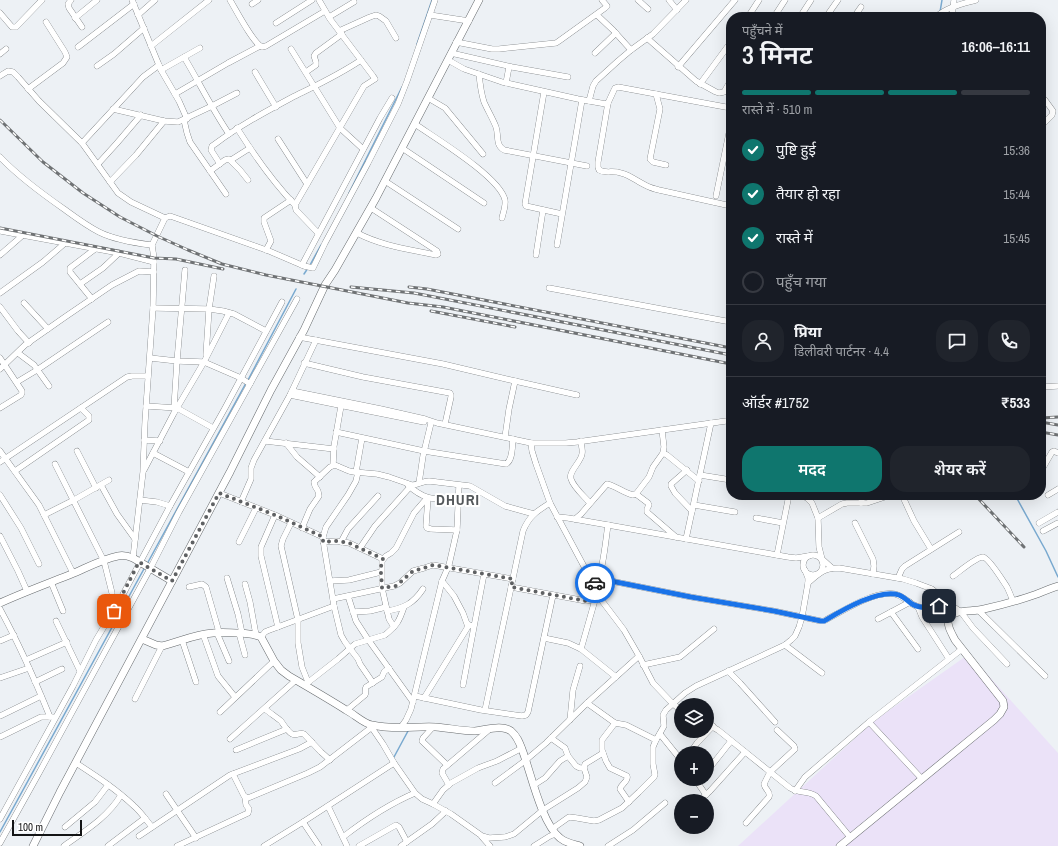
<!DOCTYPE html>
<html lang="hi">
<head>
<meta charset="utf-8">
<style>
	:root { --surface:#171b24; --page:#20242c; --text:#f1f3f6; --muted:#9ea1a6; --line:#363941; --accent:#0f766e }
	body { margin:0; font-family:"Archivo Narrow","Noto Sans Devanagari",sans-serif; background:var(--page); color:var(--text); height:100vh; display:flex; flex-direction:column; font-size:15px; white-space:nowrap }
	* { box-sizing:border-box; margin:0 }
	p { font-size:13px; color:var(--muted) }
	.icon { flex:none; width:22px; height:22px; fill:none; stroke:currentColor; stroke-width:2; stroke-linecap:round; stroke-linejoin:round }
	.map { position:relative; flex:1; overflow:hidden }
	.details { position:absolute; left:726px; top:12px; width:320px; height:488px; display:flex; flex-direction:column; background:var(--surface); border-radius:16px; box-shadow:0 4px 16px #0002 }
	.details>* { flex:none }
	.controls { position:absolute; left:674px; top:698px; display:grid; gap:8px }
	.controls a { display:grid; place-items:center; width:40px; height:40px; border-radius:50%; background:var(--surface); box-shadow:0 4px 16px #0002; font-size:20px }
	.scale { position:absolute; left:12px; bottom:10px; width:70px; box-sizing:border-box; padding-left:4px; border:2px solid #131415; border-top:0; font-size:11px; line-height:14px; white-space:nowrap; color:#131415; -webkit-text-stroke:3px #fff; paint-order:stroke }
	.pin { position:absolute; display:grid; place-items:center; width:34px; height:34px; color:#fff; margin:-17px; border-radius:8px; box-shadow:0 2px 6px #0006 }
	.courier { position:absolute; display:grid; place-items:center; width:40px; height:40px; margin:-20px; border:3px solid #1a73e8; border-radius:50%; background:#fff; color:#222; box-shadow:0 1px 5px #0007 }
	.head em { font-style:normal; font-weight:600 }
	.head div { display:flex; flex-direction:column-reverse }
	.head { display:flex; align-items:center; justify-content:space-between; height:68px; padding:0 16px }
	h1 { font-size:26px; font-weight:600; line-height:30px }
	.bar { display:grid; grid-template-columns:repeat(4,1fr); gap:6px 4px; align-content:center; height:48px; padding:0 16px }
	.bar i { height:5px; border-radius:3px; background:var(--line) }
	.bar .selected { background:var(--accent) }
	.bar p { grid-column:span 4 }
	.line { display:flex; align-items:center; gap:10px; padding:0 16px; border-top:1px solid var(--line) }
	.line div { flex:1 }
	.round { display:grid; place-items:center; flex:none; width:42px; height:42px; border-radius:16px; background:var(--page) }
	ol { padding:0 16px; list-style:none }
	li { display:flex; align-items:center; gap:12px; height:44px }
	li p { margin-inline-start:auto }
	li .icon { padding:4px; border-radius:50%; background:var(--accent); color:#fff; stroke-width:4 }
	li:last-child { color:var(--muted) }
	li i { width:22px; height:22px; border:2px solid var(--line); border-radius:50% }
	.primary-button { display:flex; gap:8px; margin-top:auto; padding:8px 16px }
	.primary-button a { flex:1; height:46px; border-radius:16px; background:var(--accent); color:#fff; font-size:16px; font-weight:600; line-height:46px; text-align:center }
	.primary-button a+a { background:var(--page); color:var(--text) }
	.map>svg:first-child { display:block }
</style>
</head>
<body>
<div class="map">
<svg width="1058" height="846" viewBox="0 0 1058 846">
	<rect width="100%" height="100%" fill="#edf1f5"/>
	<!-- commercial -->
	<polygon fill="#ebe2f8" points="969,654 1058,753 1058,846 738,846 874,721"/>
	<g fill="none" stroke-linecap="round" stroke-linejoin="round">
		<!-- stream -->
		<g stroke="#79a9cf" stroke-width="1.5">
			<polyline points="940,12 942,0"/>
			<polyline points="417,44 432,0"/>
			<polyline points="349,193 402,87"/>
			<polyline points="310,265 321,245"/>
			<polyline points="304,274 308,268"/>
			<polyline points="248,380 296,289"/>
			<polyline points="1015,495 1046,551 1058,577"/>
			<polyline points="147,564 246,383"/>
			<polyline points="394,757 408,731"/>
			<polyline points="0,832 145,567"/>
		</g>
		<!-- minor casing -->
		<g stroke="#666a6d" stroke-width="6">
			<g id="minor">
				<polyline points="71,0 68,4 69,8 82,27"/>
				<polyline points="132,0 161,70 179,101 187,119"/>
				<path d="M230 0C236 10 253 43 262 47L266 46 325 11"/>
				<polyline points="638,0 648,9"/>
				<polyline points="669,0 677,10"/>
				<polyline points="252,4 258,0"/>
				<polyline points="0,13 12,27 16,27 42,0"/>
				<polyline points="138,15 155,0"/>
				<polyline points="430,15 469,21"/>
				<polyline points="597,15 613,30 631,50"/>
				<polyline points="329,17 354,2"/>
				<polyline points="748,17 759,0"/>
				<polyline points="774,17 785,0"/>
				<polyline points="800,17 811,0"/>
				<polyline points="826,17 838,0"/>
				<polyline points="854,17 861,7"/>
				<path d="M936 17C947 7 962 4 976 0"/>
				<polyline points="952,17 954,0"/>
				<polyline points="75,18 97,0"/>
				<polyline points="276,23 312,0"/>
				<polyline points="339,31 370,17 376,15 379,16 386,21 396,38"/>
				<polyline points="647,38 696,81 716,92 719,93 724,92 731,80"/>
				<polyline points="456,42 492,49 499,49 556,43 559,41 605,8 607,6 602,0"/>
				<polyline points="151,46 209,0"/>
				<polyline points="78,47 134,4"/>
				<polyline points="291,49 340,128 363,149"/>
				<polyline points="451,53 512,67 568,77"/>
				<polyline points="595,53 616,33"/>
				<polyline points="0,54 6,49"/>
				<path d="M184 57C199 82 212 109 229 134"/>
				<polyline points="448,60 464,69 502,82 578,99 606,104 608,103 614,90 615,88 618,87 731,108"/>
				<polyline points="97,66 114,54 144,28"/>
				<polyline points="678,67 735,0"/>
				<polyline points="161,70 200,48"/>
				<polyline points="255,72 276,107"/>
				<polyline points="306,72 316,65 316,62 314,56 316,53 342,34"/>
				<path d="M479 74C480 84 481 93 484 102 488 111 493 119 496 127 499 135 495 145 504 150L587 166"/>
				<polyline points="0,76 8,71 13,72 18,77 39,101 82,143 118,193 131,202 165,218"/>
				<polyline points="506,83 509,67"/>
				<polyline points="700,84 731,42"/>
				<polyline points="28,89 63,63 67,57 65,52 46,22"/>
				<polyline points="544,92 525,204 526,206 562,214"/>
				<polyline points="175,94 228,63 260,46"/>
				<polyline points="656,94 660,109 650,159 653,162 666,165"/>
				<polyline points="428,98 445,108 483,154"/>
				<polyline points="589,101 593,86 596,81 618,61 631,50 653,34 686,0"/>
				<path d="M608 103 598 162V167L599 170C606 174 613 170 621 173 630 175 638 182 647 186 651 188 655 189 659 190L731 206"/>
				<polyline points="113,109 164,121 178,122 212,106 237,93"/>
				<polyline points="184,120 187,133 190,142 226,194"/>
				<path d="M415 124C435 138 500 177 505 200 506 206 503 213 502 218"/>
				<polyline points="1041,126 1052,115 1053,111 1045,100"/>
				<path d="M237 128C254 155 273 182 295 205"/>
				<polyline points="278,139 307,184"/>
				<polyline points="82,143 132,89 143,77 159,65"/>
				<polyline points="402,148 484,203"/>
				<path d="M0 157C19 177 41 193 64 209 75 217 87 226 99 232 115 240 135 243 152 245"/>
				<polyline points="231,160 250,148"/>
				<polyline points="98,164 117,143 141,115"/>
				<path d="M220 164 211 150 212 146 215 144C239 126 265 112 291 98 315 86 339 75 361 60"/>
				<polyline points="210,171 225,160 229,159 240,170 248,180"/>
				<polyline points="385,181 458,229"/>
				<polyline points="110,182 136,155 164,121"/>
				<polyline points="716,196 731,123"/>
				<polyline points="729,198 731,187"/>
				<polyline points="0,231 119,253 154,262"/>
				<polyline points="318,233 296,210 295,205 364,86 375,79 373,76 330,19 319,0"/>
				<path d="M357 233C382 246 408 249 436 255L438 254 437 251 371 208"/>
				<polyline points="557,245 582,100"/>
				<polyline points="266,250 271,241 264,222 264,218 291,200"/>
				<polyline points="0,255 23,235"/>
				<polyline points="536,255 543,210"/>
				<polyline points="302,265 380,118 392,98"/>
				<polyline points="80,284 103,268 119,253"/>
				<polyline points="549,288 731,322"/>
				<polyline points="0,293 43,262 64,244"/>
				<polyline points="92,299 70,272 70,268 95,249"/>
				<polyline points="24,303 48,329"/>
				<polyline points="0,307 18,331 29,343"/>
				<polyline points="153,308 209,309 223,311 234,314 266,331"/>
				<polyline points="299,337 443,364 515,381 509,409 505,437"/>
				<polyline points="18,353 34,365 49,386"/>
				<polyline points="206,355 209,309 214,276"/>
				<polyline points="0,358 22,391 22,393 21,395 0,408"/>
				<polyline points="150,358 177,361 204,362 241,378 250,384"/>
				<polyline points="304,363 363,377 450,393 451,395 451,397 445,424"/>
				<polyline points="0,369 25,345 65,317 112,285 139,271 154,272"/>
				<polyline points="515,381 577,395"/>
				<polyline points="17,382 37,370 108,322"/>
				<polyline points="1041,387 1058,386"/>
				<polyline points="292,391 381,409 425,419 437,423 531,443 566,443 577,442 726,421 731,421"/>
				<polyline points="290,395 334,404 424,422"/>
				<polyline points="146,406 177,408 213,428"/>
				<polyline points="174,408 177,361 185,270"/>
				<path d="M336 432 424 451 506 464C513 460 512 447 513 439"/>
				<polyline points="144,440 160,441"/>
				<polyline points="265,441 334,449"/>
				<path d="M581 441C581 445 583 450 582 454 581 462 568 472 571 479 574 488 584 496 590 503"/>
				<polyline points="286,443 297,457 320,477"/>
				<polyline points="531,443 532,451 536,464 550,503 587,572 599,597 624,630 639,656 653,683 673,704 681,710"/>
				<polyline points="0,451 39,505 73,573"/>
				<polyline points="77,451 96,488"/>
				<polyline points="153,453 189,472"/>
				<polyline points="663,453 667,455 699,481"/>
				<polyline points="0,462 127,377 132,376 148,376"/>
				<polyline points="55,464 104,561 112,593"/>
				<polyline points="333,465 334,446 341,406"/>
				<polyline points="144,470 174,413 204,362 229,313"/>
				<polyline points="687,470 671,484 671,486 675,493 692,511"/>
				<polyline points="15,471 89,420 89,416 81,408"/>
				<polyline points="1041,471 1052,452 1054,451 1058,453"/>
				<polyline points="356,472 362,438"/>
				<polyline points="358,472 356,481 348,495 326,527 323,537 324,546 334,606 341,635 345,642 358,659 360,664 373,683"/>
				<polyline points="700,475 731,480"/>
				<polyline points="419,483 423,456 431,423"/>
				<polyline points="101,485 117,514 135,539"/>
				<path d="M408 485C425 501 435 499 458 500"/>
				<polyline points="219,493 275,515 323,537"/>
				<polyline points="636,494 648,503 649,505 647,509 647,512 676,537"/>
				<polyline points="0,495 21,528 39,564"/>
				<polyline points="801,495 807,498 812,503 818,518 819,547 822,559 832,568"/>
				<polyline points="902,495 914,521 931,549"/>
				<polyline points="1048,495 1058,489"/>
				<polyline points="428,498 426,526 427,528 431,529 457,530"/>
				<polyline points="140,500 157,502 170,506"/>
				<polyline points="241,502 251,479 251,468 254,460 290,395 316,340"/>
				<polyline points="861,503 863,495"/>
				<polyline points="694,505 735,512"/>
				<polyline points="44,515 74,500 109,480"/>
				<polyline points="275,515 261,547 261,556 278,627"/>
				<polyline points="557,517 568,518 608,525 788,557 796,558 808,556"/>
				<polyline points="756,518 783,523"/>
				<polyline points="818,518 842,504 847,503 867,503 891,495"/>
				<path d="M575 519 581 514 607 484C616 486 624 493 633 495L636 494 649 477 653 467 663 453 664 447 662 430"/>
				<polyline points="291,523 283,539 281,546 298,620 298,643 302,667 308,682"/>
				<polyline points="855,523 873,559 874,566 873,574"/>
				<polyline points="1039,523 1058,512"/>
				<path d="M302 528 310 509 319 496 318 491 315 486 314 482 330 467 335 465 349 471 354 472 377 474 389 477 412 485C418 485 423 481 429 481L470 486 505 506 534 514"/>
				<polyline points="1043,531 1058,523"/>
				<polyline points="0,536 18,571 27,591"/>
				<polyline points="686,539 711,423"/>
				<polyline points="239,542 256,508"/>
				<polyline points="323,542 336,541 349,543 383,559"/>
				<polyline points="341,542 348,529 378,496"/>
				<polyline points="360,548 375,526 410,487"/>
				<polyline points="777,555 789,495"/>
				<circle cx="813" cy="565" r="10"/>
				<polyline points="133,558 143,472 145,422 153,308 154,258 152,245 165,218 170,216 173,217 269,251 304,266 313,268 325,243 368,163 398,104 407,81 435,0"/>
				<path d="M953 576C959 572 976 557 983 557 989 558 1003 581 1007 587 1009 591 1011 596 1013 601"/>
				<polyline points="227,578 238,614 242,633"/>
				<polyline points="898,578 902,569 905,566 959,532"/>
				<polyline points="330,581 349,580 381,572"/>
				<polyline points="442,581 454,596 463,613 467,624 472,626"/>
				<path d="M597 581H611L691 597 774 611 821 621H824C842 611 875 590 895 594 903 596 908 602 914 605 925 611 939 606 951 605"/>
				<polyline points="51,582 63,611"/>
				<path d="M596 582C603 574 606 537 608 525"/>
				<path d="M808 583C819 573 824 568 839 568L903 579 916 583 932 589 951 605 961 612 973 628 1007 664"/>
				<polyline points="245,584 250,602 256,635"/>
				<polyline points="189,587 202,584 206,587 219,632"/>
				<polyline points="511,587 586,601 595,600 599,597"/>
				<polyline points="348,596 356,621 367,638 413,702"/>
				<polyline points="333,599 394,586 400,583 413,571 424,568 433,565 513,579"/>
				<polyline points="918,607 922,617 949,659"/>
				<path d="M0 609C19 644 35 680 50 717"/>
				<polyline points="978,610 1045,676"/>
				<path d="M387 611C404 608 413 604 423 589"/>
				<polyline points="353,612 370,611 386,607"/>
				<polyline points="891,612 918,649"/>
				<polyline points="878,619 910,602"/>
				<polyline points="56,621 80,671"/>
				<polyline points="394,627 389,619 382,588 382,561 386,556 391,553 396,548 414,513 427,498"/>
				<polyline points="217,633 229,661"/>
				<polyline points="239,633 245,655"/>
				<polyline points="203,634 218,676 235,697"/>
				<polyline points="261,637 265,632 267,631 334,606"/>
				<polyline points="544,638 568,643 581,649 616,677"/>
				<polyline points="182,640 196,682"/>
				<polyline points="0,641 14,635"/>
				<polyline points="785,645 822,673"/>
				<polyline points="581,649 595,600"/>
				<polyline points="26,660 67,642"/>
				<polyline points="643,665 680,657 714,629"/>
				<polyline points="728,671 740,683 775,722"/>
				<polyline points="0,678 29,668"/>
				<polyline points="35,682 62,669"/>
				<path d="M306 684 338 659 355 644 385 635C397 625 399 622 404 607"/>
				<polyline points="463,685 484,574"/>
				<polyline points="415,696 481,710 522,716 526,715 528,712 553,595"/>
				<polyline points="424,698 469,625"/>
				<polyline points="135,699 162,646"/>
				<polyline points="587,703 615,723 626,725 656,740"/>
				<path d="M265 709C270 713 276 717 281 721 284 725 287 731 292 734 296 736 300 732 304 734L321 752 330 760"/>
				<path d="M347 710 365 695C367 692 364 690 366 687L382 677 384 672 389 668"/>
				<path d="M485 710 523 531C529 516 537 511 550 503"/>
				<polyline points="220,712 274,661"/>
				<polyline points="0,716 41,696"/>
				<polyline points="570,720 573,690 580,666"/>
				<polyline points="869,722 922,779"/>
				<path d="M615 723 602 740V750L606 761 610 768 627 776C629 781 621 784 620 789L629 802"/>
				<path d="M707 724 718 730 790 788C800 794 807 790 816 796L850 837"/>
				<polyline points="370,725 383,744 394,763 415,793 422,799 433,804 451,814 482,836 489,838 505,837 514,834 543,810 578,788 585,782 587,777 584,768 585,764 603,753"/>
				<polyline points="401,727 406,720 411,709 442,581 449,565 457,530 459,485"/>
				<polyline points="433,727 423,738 422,741 447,765"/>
				<polyline points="660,734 681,760"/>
				<polyline points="0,737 41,717 53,717"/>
				<polyline points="551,738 565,748 568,756 576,766 580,768 584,768"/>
				<polyline points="230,739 296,680"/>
				<polyline points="236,750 287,729"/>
				<polyline points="690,753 697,743 713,726"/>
				<path d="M76 763C96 776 116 789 134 806 141 812 146 820 152 827"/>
				<polyline points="712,765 731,741"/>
				<polyline points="233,774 244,796 248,798 308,773 320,767 372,727"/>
				<polyline points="695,779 706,795"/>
				<polyline points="495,783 526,760 546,743 587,703 639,656"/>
				<polyline points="449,785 442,773 443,769 490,729"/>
				<polyline points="534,785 545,778 560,761 568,756"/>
				<polyline points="795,791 805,777 869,722 962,649"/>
				<polyline points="166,794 196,838"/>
				<polyline points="699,801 710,791 745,752"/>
				<polyline points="433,804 443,790 451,783 478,768 497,761 522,748"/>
				<polyline points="328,806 347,846"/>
				<polyline points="0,819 73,686 96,640 120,600 170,506 225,408 282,302"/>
				<polyline points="303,822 319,846"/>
				<path d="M746 823 769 797C771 791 765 790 764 784L770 772 795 749 794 746 777 730"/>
				<polyline points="65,827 95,802 108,785"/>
				<polyline points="552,829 569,817 577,818 594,821 599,820 622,808 639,792 654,777 655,775 653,764 653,747 656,740 664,726 663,715 666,710 685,693 696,686 772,651 785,645 791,640 795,636 799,627 802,617 808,583 808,578 805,570"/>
				<polyline points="139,836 230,775 299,749 312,742"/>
				<path d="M343 837C365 820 389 804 415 793"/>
				<polyline points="482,837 490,846"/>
				<polyline points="0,843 39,773 150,569 179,512 297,299"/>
				<path d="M64 846C85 831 108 817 121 795"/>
				<polyline points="108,846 145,818"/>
				<polyline points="177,846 248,813 249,809 246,805 245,797"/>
				<polyline points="264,846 303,822 394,763"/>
				<polyline points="359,846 396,825 399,827 407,842"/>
				<polyline points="401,846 432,824 446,811"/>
				<polyline points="534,846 550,836 556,834"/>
				<polyline points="608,846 633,830 665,803"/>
			</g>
		</g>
		<!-- tertiary casing -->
		<g stroke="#666a6d" stroke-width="8">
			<g id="tertiary">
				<path d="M0 603C24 592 49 583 74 573 88 567 103 559 118 556 123 555 128 556 133 558L172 581"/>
				<path d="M142 639 156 645 162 646C179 642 195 634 213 633 222 632 231 633 240 633 248 634 255 634 261 637L274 661 281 670 289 676C308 687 327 698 346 710 354 714 364 724 372 725 393 730 415 726 436 727 449 728 462 731 475 731 486 730 502 724 511 731 518 737 520 744 523 752 531 774 542 824 560 838 566 843 573 844 580 846"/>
				<polyline points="33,846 60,792 230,472 271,390 304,330 325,285 335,270 376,198 479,0"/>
				<path d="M840 846 994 720 1000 714 1004 707 1003 701 955 640C951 632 947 626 948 617 957 609 972 612 984 609 1002 605 1020 600 1037 594 1044 591 1051 588 1058 586"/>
			</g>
		</g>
		<!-- minor -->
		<use href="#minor" stroke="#fff" stroke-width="5.5"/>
		<!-- tertiary -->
		<use href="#tertiary" stroke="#fff" stroke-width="7"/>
		<!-- rail casing -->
		<g stroke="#6f7274" stroke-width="3">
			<g id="rail">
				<polyline points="0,120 43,162 83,193 120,217 157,236 188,250 222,264 266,275 408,303 443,307 731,364"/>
				<polyline points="0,228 154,258 176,259 223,269"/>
				<polyline points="351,287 414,293 731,355"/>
				<polyline points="409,287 427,289 731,348"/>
				<polyline points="431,311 515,327"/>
				<polyline points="1041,418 1058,417"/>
				<polyline points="1041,422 1058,425"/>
				<polyline points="1041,432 1058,435"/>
				<polyline points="975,495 1024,547"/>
			</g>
		</g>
		<!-- rail -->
		<use href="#rail" stroke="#fff" stroke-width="1.5" stroke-dasharray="4.5" stroke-linecap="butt"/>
	</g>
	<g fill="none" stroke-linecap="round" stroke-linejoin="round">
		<!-- done -->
		<path stroke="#5f6163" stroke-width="4" stroke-dasharray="0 7.2" d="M114 611 139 562 172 581 219 493 275 515 323 537V542L336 541 349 543 383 559C379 568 382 579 382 588L396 586 413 571 424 568 433 565 513 579 511 587 586 601 595 600 599 597 593 584 595 583"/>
		<!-- route -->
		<path stroke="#1a73e8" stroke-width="5" d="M595 583C599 580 606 580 611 581L691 597 774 611 821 621H824C841 611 879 588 899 595 904 597 908 601 912 604 921 609 929 608 939 606"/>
	</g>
	<g text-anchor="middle" stroke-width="4" stroke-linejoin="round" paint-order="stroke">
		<!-- district labels -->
		<g font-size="15" font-weight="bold" letter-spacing="1" fill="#54585b" stroke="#fff">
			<text x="458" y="505">DHURI</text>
		</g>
	</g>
</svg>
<div class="controls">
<a><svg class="icon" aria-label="layers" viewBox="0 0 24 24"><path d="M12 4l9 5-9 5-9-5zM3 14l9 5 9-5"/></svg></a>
<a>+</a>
<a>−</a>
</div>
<div class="scale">100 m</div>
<div class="pin" style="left:114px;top:611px;background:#ea580c"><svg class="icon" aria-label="bag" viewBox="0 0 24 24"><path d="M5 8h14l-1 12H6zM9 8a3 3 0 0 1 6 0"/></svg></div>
<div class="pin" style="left:939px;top:606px;background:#1f2937"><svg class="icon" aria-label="home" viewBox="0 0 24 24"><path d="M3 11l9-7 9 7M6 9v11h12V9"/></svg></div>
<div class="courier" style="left:595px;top:583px"><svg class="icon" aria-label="car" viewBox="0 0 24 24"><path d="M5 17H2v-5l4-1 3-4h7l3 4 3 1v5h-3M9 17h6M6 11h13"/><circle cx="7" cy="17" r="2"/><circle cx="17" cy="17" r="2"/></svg></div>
<section class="details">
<div class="head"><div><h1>3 मिनट</h1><p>पहुँचने में</p></div><em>16:06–16:11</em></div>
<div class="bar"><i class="selected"></i><i class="selected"></i><i class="selected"></i><i></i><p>रास्ते में · 510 m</p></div>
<ol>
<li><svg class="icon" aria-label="check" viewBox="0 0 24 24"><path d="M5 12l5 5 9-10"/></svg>पुष्टि हुई<p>15:36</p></li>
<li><svg class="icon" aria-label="check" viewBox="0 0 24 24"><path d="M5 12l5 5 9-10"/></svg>तैयार हो रहा<p>15:44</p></li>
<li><svg class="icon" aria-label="check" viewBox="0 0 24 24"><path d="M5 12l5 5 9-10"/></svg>रास्ते में<p>15:45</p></li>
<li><i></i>पहुँच गया</li>
</ol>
<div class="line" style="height:72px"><a class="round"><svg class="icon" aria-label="person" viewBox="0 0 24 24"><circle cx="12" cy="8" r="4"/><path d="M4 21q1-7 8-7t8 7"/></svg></a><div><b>प्रिया</b><p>डिलीवरी पार्टनर · 4.4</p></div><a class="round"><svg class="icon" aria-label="chat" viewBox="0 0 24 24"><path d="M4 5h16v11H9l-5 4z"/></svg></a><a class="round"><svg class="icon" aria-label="phone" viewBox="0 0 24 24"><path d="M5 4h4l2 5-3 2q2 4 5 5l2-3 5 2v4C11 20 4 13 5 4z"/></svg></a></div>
<div class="line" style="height:52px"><div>ऑर्डर #1752</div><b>₹533</b></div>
<div class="primary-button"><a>मदद</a><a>शेयर करें</a></div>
</section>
</div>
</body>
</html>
